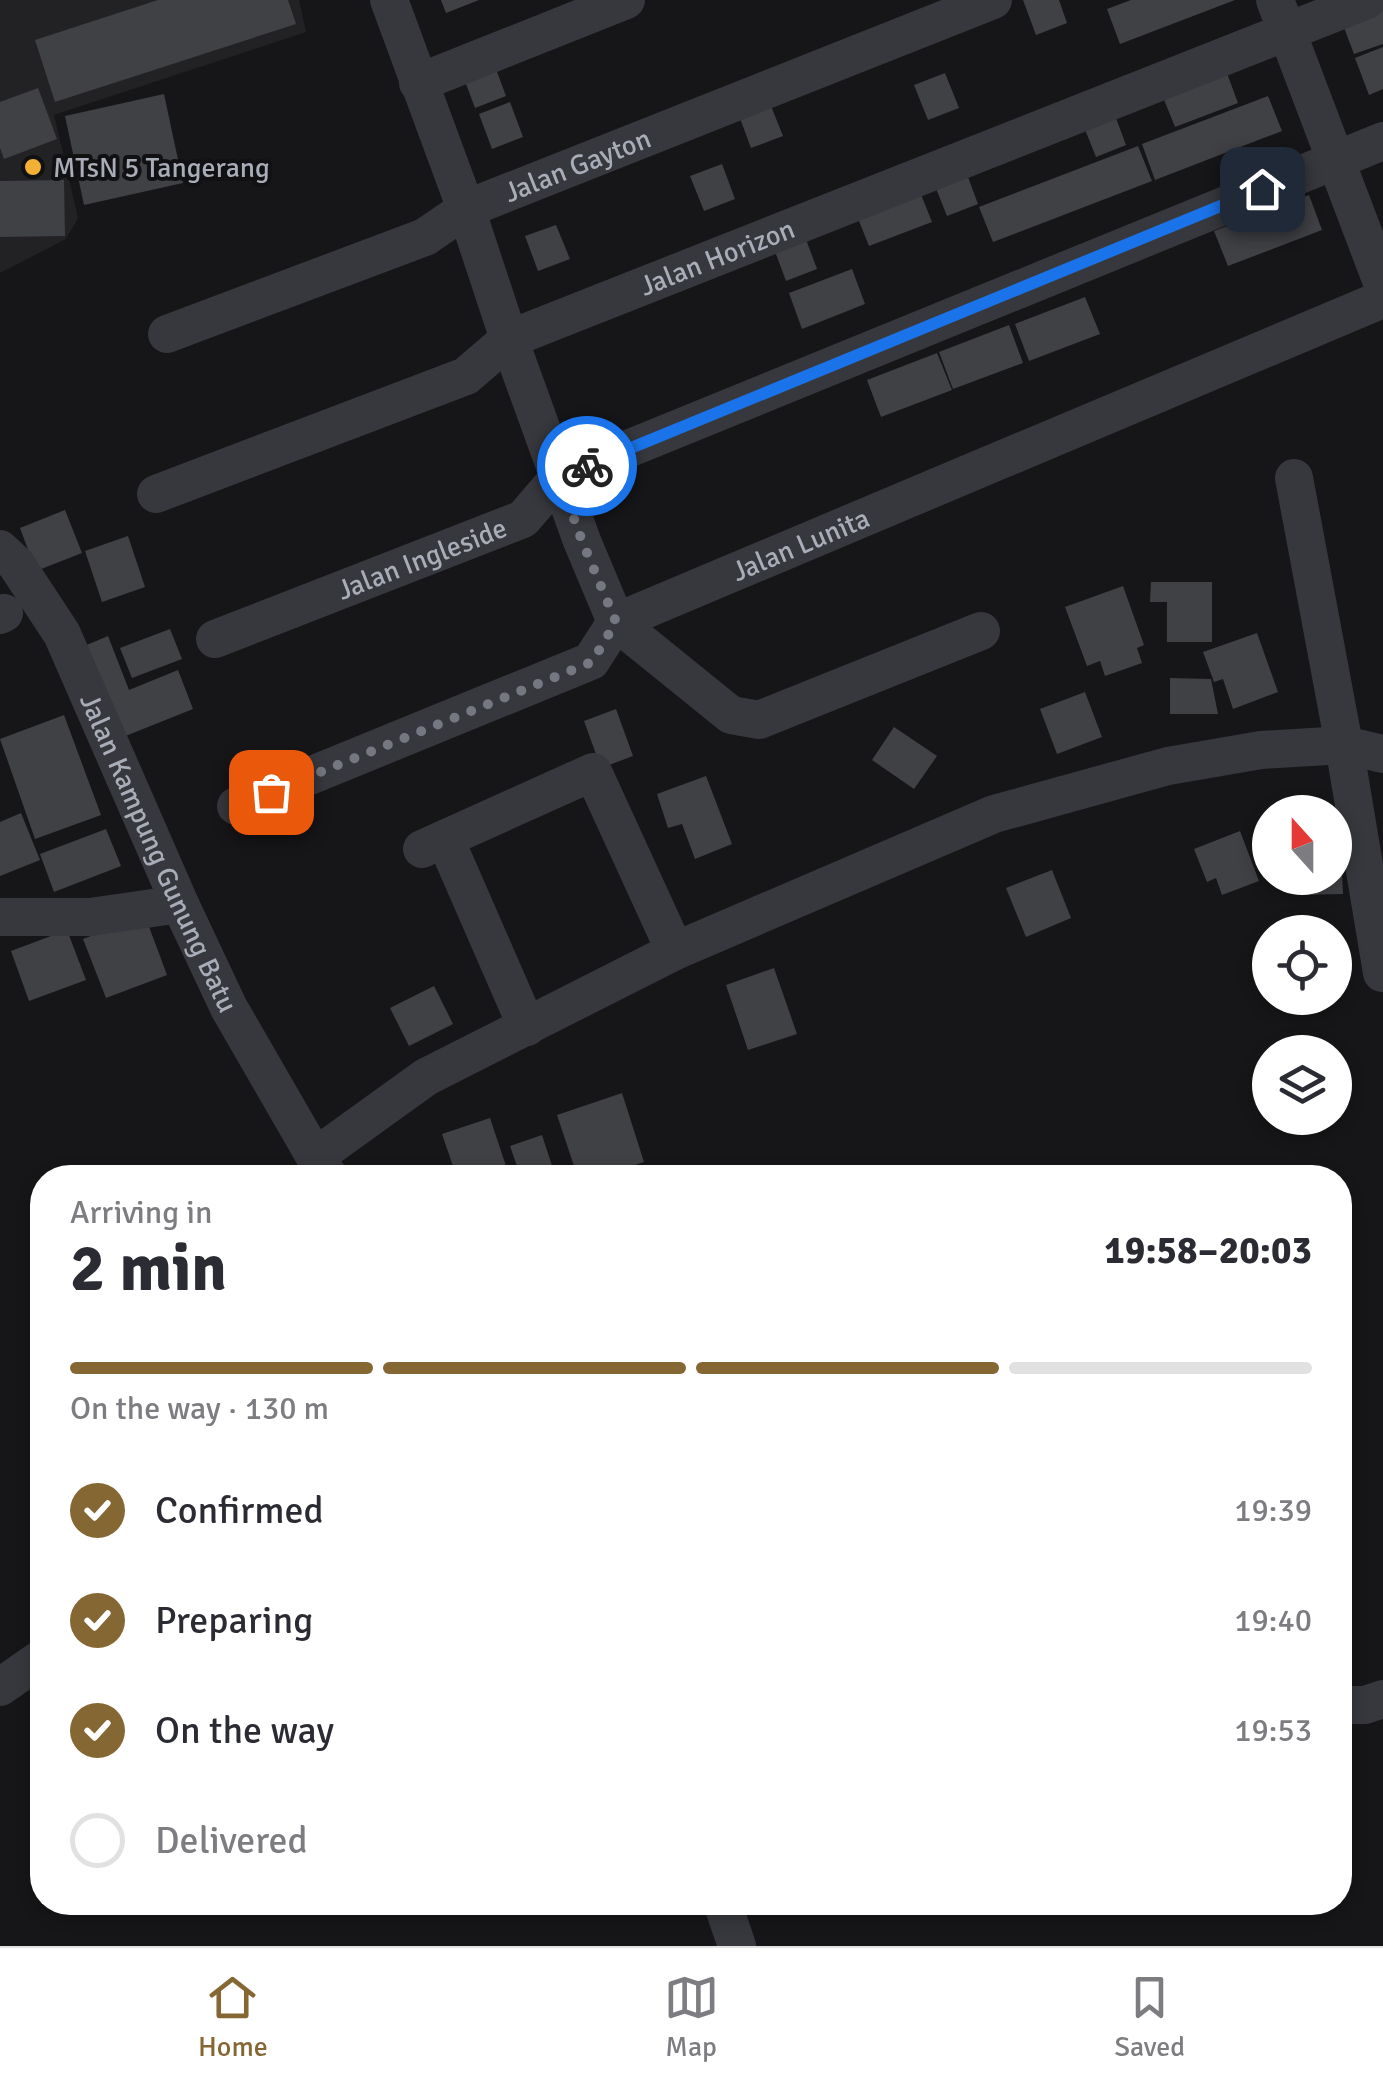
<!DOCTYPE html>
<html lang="en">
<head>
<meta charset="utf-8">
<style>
	:root { --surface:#fff; --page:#f2f2f3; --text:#2b2b33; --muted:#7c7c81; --line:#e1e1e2; --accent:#856733 }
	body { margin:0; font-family:Signika,sans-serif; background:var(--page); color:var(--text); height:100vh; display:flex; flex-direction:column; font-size:38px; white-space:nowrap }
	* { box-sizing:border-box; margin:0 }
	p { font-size:32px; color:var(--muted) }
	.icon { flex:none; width:55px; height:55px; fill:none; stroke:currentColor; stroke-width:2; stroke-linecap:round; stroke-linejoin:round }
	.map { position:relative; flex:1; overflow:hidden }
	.drawer { position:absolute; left:30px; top:1165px; width:1322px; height:750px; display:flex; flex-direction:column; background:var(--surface); border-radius:40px; box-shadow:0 5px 15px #0003 }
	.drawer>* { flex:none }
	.needle { width:65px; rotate:339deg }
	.controls { position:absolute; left:1252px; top:795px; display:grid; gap:20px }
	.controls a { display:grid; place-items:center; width:100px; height:100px; border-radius:50%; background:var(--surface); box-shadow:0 5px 15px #0003; font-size:50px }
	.pin { position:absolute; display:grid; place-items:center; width:85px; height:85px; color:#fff; margin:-42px; border-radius:20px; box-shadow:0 5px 15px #0006 }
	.courier { position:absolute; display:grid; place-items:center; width:100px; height:100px; margin:-50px; border:8px solid #1a73e8; border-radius:50%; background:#fff; color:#222; box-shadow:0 2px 12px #0007 }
	.headline em { font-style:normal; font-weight:700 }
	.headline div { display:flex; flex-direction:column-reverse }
	.headline { display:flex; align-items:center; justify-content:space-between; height:170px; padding:0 40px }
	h1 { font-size:65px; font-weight:700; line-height:75px }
	.bar { display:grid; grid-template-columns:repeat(4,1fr); gap:15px 10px; align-content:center; height:120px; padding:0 40px }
	.bar i { height:12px; border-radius:8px; background:var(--line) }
	.bar .active { background:var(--accent) }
	.bar p { grid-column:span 4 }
	ol { padding:0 40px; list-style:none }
	li { display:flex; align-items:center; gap:30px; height:110px }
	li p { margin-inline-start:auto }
	li .icon { padding:10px; border-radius:50%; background:var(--accent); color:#fff; stroke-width:4 }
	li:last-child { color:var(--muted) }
	li i { width:55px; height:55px; border:5px solid var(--line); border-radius:50% }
	.dock { display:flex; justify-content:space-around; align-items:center; height:140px; border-top:2px solid var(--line); background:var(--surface); font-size:28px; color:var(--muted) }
	.dock a { display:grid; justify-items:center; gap:5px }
	.dock .active { color:var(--accent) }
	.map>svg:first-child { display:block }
</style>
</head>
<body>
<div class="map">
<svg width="1383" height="1946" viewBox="0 0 1383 1946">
	<rect width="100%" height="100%" fill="#161618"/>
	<!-- built -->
	<polygon fill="#222225" points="0,0 299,0 306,32 54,115 78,218 66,239 0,273"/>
	<!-- building -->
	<g fill="#404145">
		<polygon points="158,0 288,0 296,24 55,102 35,40"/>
		<polygon points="441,0 479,0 446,13"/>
		<polygon points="1023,0 1059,0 1067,23 1036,35"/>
		<polygon points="1131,0 1235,0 1120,44 1107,9"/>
		<polygon points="1383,1 1383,44 1354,54 1340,17"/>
		<polygon points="1383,47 1383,89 1369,95 1355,58"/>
		<polygon points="493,61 506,96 475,108 462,73"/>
		<polygon points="1225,68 1238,103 1175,127 1161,92"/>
		<polygon points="945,73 959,108 928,120 914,85"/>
		<polygon points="38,88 57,139 4,159 0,148 0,102"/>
		<polygon points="164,94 183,183 84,205 65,116"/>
		<polygon points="1268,96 1282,131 1155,180 1142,144"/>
		<polygon points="769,101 783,136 751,148 738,113"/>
		<polygon points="510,102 523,137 492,149 479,114"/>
		<polygon points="1113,110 1126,145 1096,157 1082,122"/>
		<polygon points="1138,146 1152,181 993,242 979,207"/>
		<polygon points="722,164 735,199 704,211 690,176"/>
		<polygon points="965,169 978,204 947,216 933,181"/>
		<polygon points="64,180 65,236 0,237 0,181"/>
		<polygon points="918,187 932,222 869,246 855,211"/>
		<polygon points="1309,195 1322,230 1228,266 1214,231"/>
		<polygon points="556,225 570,259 538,271 525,236"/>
		<polygon points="804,234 817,269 786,281 773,246"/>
		<polygon points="852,269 865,304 802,329 789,293"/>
		<polygon points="1085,297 1100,334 1029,361 1015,324"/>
		<polygon points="1009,325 1023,363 953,389 939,352"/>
		<polygon points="937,353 952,390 881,417 867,380"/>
		<polygon points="65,510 82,553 36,571 20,528"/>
		<polygon points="128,536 145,587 102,602 85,551"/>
		<polygon points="1151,582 1212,582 1212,642 1167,642 1167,602 1150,602"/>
		<polygon points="1123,586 1144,645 1137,648 1142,663 1105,676 1100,661 1087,666 1065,607"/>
		<polygon points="170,629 182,659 132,678 120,648"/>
		<polygon points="1257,633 1278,692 1233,709 1223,679 1214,682 1203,652"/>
		<polygon points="108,636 129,690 178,670 193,709 118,739 82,647"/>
		<polygon points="1170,678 1211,679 1218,714 1170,714"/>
		<polygon points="1085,692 1102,737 1057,754 1040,709"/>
		<polygon points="616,709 633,756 601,768 584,721"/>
		<polygon points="64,715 101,815 35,839 0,739"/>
		<polygon points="894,727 937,756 914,789 872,760"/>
		<polygon points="706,776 732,844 695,859 682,824 668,828 657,794"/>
		<polygon points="21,813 40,860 0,876 0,822"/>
		<polygon points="1335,824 1340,824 1343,894 1300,895 1299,878 1335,878"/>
		<polygon points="106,829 121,866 54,892 40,854"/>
		<polygon points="1240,831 1259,881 1222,895 1216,878 1207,882 1194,849"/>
		<polygon points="1052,870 1071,918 1026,937 1006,888"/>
		<polygon points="145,916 167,975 106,998 83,939"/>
		<polygon points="67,930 86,980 29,1001 11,951"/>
		<polygon points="774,968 797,1034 748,1050 726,985"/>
		<polygon points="434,986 453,1024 409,1046 390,1008"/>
		<polygon points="622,1093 644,1162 597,1178 578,1178 557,1115"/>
		<polygon points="490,1118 510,1178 457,1178 442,1134"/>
		<polygon points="542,1135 556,1178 521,1178 510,1146"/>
	</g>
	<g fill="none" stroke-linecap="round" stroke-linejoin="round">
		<!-- minor -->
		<g stroke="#37383d" stroke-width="38">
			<polyline points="389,0 466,209 509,339 582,541 616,622 731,715 759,720 981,631"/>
			<polyline points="1275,0 1383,285"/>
			<polyline points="418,83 626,0"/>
			<path id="s1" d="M167 334 425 237 466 209 993 0"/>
			<polyline points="1294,478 1344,745 1382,973"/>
			<path id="s2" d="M156 494 466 376 509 339 1367 0"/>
			<path id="s3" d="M0 549 16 564 62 634 180 904 229 1008 315 1157 330 1178"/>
			<polyline points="0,615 4,613"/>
			<path id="s4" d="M215 639 523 519 559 477 1383 141"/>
			<path id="s5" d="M236 806 591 661 616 622 1383 299"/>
			<polyline points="445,839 527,1027"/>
			<polyline points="422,849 593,772 675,951"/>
			<polyline points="0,917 90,917 180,904"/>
			<polyline points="315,1157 426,1077 675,951 994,814 1168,766 1261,750 1344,745 1383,754"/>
			<polyline points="0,1687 42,1658"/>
			<polyline points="1340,1705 1365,1705 1383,1699"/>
			<polyline points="722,1902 737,1946"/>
		</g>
	</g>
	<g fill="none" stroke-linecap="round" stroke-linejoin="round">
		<!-- done -->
		<polyline stroke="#757880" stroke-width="10" stroke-dasharray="0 18" points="271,792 592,662 616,622 582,541 559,477 587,466"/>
		<!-- route -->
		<polyline stroke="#1a73e8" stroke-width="12" points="587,466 1262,189"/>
	</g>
	<!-- markers -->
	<circle fill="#f2b134" stroke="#111113" stroke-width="4" cx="33" cy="167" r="10"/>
	<g text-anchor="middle" stroke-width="8" stroke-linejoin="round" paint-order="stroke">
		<!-- street labels -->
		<g font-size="28" fill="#a8adb8" stroke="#111113">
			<text dy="10" stroke="none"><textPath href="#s1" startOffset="445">Jalan Gayton</textPath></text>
			<text dy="10" stroke="none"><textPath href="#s2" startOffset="612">Jalan Horizon</textPath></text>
			<text dy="10" stroke="none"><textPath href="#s5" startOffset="630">Jalan Lunita</textPath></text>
			<text dy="10" stroke="none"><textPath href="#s4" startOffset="222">Jalan Ingleside</textPath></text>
			<text dy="10" stroke="none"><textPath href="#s3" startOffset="345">Jalan Kampung Gunung Batu</textPath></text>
		</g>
		<!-- poi labels -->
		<g font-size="28" fill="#a8adb8" stroke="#111113" text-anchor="start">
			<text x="53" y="177">MTsN 5 Tangerang</text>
		</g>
	</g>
</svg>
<div class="controls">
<a><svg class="needle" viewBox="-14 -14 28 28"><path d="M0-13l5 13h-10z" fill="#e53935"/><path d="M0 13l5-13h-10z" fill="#7c7c81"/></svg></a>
<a><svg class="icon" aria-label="locate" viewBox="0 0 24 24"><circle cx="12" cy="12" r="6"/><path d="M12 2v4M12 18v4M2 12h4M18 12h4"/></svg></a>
<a><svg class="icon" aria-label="layers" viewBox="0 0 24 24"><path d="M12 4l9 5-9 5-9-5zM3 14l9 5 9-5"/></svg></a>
</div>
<div class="pin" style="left:271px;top:792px;background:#ea580c"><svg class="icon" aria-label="bag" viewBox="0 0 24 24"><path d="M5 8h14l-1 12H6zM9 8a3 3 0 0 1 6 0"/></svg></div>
<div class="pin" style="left:1262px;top:189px;background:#1f2937"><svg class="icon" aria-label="home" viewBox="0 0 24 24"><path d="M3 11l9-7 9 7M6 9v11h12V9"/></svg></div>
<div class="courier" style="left:587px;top:466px"><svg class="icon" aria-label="bike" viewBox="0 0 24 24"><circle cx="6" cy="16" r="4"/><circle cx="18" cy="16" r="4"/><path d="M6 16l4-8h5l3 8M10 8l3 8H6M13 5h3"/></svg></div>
<section class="drawer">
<div class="headline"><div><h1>2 min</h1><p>Arriving in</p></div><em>19:58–20:03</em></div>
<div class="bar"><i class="active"></i><i class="active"></i><i class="active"></i><i></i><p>On the way · 130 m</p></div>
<ol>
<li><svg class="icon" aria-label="check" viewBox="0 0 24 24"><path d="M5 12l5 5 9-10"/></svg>Confirmed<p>19:39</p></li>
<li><svg class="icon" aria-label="check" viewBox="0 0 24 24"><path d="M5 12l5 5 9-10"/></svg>Preparing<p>19:40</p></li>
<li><svg class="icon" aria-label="check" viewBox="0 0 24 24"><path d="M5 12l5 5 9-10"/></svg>On the way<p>19:53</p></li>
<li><i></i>Delivered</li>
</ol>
</section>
</div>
<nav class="dock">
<a class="active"><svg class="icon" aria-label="home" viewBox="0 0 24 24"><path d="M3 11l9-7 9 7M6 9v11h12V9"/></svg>Home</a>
<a><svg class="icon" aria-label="map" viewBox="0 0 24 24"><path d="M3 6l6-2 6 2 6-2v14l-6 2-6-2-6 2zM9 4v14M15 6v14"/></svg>Map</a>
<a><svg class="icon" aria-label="saved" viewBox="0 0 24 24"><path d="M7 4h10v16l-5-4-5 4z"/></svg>Saved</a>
</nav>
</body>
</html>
